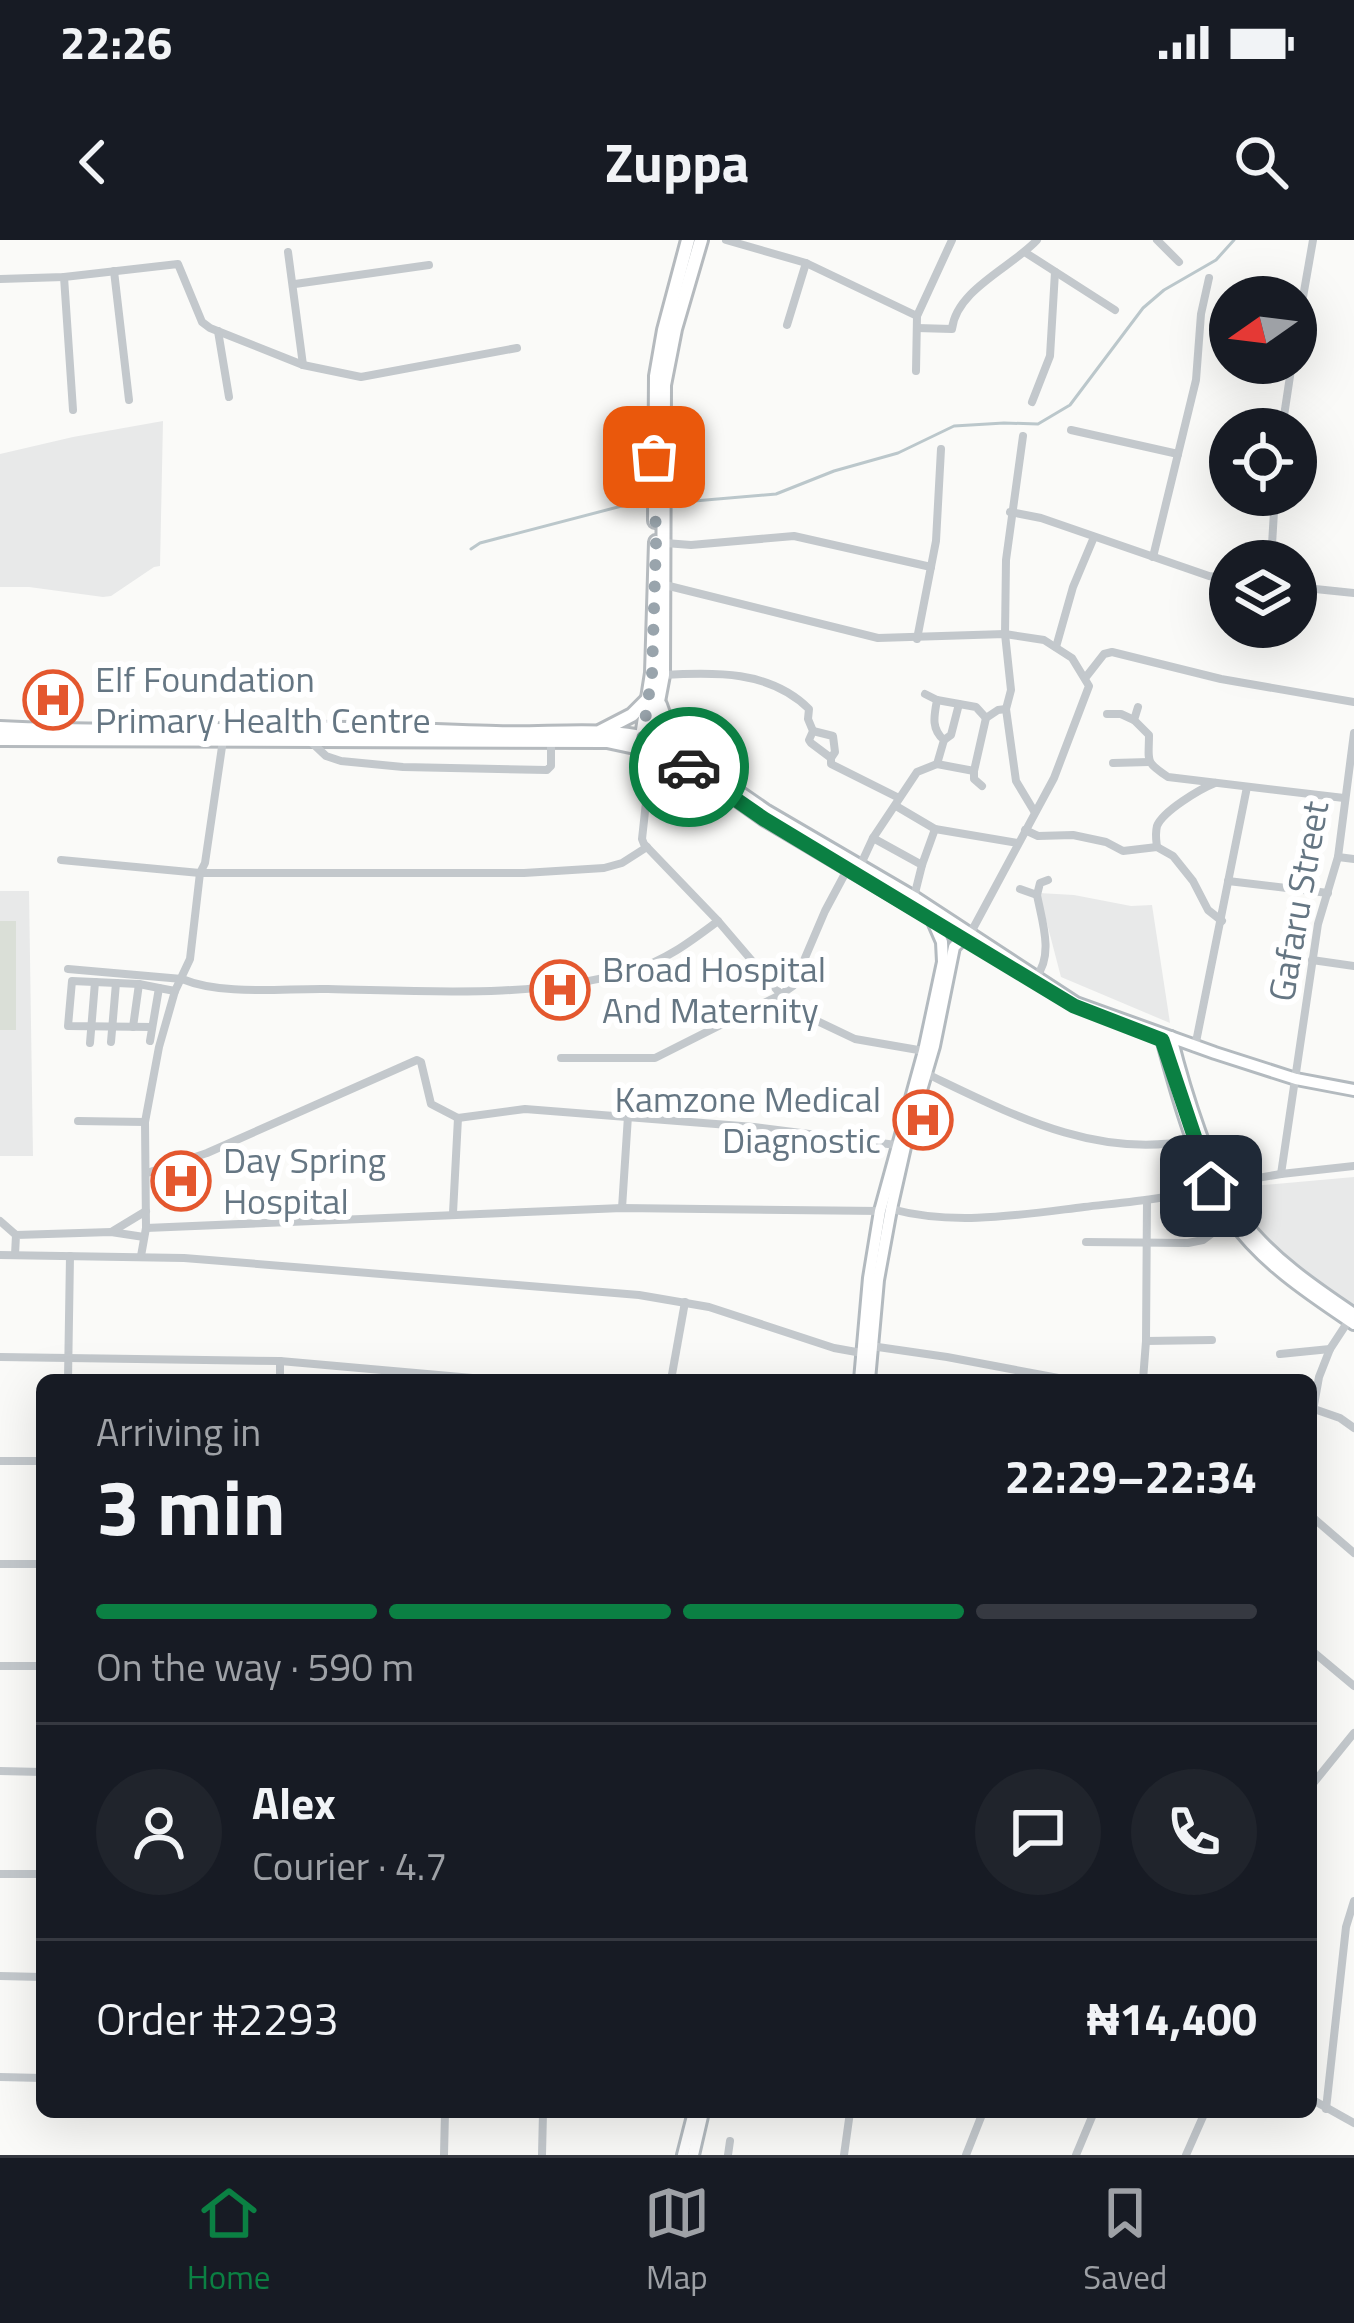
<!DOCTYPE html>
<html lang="en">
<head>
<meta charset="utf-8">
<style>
	:root { --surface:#171b24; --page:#20242c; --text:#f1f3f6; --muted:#9ea1a6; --line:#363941; --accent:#0b8043 }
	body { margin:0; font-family:"Titillium Web",sans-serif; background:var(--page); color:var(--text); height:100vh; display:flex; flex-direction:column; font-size:45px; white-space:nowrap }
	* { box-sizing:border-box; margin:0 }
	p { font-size:39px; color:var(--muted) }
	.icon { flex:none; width:66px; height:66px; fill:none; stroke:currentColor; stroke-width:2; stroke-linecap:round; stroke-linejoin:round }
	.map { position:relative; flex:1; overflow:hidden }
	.sheet { position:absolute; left:36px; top:1134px; width:1281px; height:744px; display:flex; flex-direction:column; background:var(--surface); border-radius:18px; box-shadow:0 12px 48px #0002 }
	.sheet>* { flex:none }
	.needle { width:78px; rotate:256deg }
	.tools { position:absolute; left:1209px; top:36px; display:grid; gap:24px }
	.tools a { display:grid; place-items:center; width:108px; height:108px; border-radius:50%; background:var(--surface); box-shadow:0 12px 48px #0002; font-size:60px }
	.pin { position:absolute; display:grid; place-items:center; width:102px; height:102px; color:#fff; margin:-51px; border-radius:24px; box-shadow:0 6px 18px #0006 }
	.courier { position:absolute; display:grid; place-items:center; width:120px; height:120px; margin:-60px; border:9px solid #0b8043; border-radius:50%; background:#fff; color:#222; box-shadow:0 3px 15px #0007 }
	.head em { font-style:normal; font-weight:700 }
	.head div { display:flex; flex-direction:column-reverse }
	.head { display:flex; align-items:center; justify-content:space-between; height:204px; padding:0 60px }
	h1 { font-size:78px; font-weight:700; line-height:90px }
	.bar { display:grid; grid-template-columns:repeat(4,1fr); gap:18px 12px; align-content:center; height:144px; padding:0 60px }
	.bar i { height:15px; border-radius:9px; background:var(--line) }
	.bar .on { background:var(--accent) }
	.bar p { grid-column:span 4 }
	.line { display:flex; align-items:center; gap:30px; padding:0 60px; border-top:3px solid var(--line) }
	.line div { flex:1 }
	.round { display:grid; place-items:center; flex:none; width:126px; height:126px; border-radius:63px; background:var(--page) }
	.status { display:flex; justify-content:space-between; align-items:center; height:84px; padding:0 60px; background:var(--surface); direction:ltr }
	.status svg { height:33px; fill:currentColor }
	header { display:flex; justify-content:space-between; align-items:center; height:156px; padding:0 60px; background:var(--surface); font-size:54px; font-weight:700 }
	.dock { display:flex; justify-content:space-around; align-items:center; height:168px; border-top:3px solid var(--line); background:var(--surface); font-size:33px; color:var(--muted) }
	.dock a { display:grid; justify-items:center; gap:6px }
	.dock .on { color:var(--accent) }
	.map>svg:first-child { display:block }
</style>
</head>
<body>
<div class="status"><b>22:26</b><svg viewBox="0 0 49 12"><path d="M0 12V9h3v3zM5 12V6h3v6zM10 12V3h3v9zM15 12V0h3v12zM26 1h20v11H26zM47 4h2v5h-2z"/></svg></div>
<header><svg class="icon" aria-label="back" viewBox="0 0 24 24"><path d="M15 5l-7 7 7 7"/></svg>Zuppa<svg class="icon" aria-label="search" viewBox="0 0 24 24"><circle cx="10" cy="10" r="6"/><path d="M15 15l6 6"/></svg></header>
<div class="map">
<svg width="1354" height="1915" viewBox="0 0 1354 1915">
	<rect width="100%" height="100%" fill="#fafaf8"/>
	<!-- built -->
	<g fill="#e8e9e9">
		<polygon points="163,181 160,326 154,327 111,356 103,357 29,347 0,347 0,214 73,197"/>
		<polygon points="0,651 29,651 33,916 0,916"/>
		<polygon points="1039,653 1074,655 1131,666 1152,665 1170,783 1061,737"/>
		<polygon points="1354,937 1354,1069 1290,1023 1251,985 1232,951 1252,946"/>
	</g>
	<!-- green -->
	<rect fill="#dadfd7" x="0" y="681" width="16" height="109"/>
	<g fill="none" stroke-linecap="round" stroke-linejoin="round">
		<!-- stream -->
		<g stroke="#bbc7cb" stroke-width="3">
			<polyline points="671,263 776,254 834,231 898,213 954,186 1004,183 1038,184 1070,165 1143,68 1164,50 1216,20 1234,0"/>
			<polyline points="471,309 480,303 641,261"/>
		</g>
		<!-- secondary casing -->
		<g stroke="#b3babf" stroke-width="16">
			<g id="secondary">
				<polyline points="651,499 699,524 767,571 914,657 1076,763 1215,813 1296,839 1354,850"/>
				<polyline points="649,510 694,530 763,579 934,680"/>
				<path d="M1161 795C1176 852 1198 933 1232 980 1262 1023 1311 1055 1354 1084"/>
				<path d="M1171 797C1184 849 1210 935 1241 978 1270 1017 1314 1047 1354 1074"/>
				<polyline points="860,1140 869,1038 880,971 924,811 943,722 942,702 932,679"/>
				<polyline points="869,1140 878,1040 891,969 907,898 934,806 954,707 963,698"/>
				<polyline points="683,1915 694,1872"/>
				<polyline points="693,1915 703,1872"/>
			</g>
		</g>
		<!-- primary casing -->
		<g stroke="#b5babe" stroke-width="18">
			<g id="primary">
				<polyline points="655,281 656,136 664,90 688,0"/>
				<polyline points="660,465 671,496 682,513"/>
				<path d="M0 488C101 493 202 490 303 489 367 488 431 491 496 493 547 495 601 487 651 499"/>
				<polyline points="601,491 632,475 648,459"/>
				<polyline points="0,499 607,501 649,510"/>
				<polyline points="641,503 652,433 656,302"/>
				<polyline points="650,504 663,435 664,145 675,89 701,0"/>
			</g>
		</g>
		<!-- street -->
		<g stroke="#c3c8cc" stroke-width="8">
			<polyline points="726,0 806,23 917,76"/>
			<polyline points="1157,0 1179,22"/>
			<polyline points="288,12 303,125"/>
			<polyline points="1026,13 1115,70"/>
			<polyline points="114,31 129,160"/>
			<polyline points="64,37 73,170"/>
			<polyline points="0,39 64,37 178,24 202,82 210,88 303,125 361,137 517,108"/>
			<polyline points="295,44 429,25"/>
			<polyline points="787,85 806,23"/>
			<path d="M917 88 952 89C956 50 1012 27 1037 0"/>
			<polyline points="218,91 229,157"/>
			<polyline points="1296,97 1313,0"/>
			<polyline points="916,131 917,76 952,0"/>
			<polyline points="1032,162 1050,116 1055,32"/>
			<polyline points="1282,189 1292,123"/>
			<polyline points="1071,190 1178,214"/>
			<polyline points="1023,196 1006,320 1005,394 1011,450 1006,469 1016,541 1034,571"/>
			<polyline points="1010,272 1041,278 1209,336 1230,339"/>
			<polyline points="665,303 691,305 794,296 931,327"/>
			<polyline points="1153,317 1196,140 1201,74 1209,38"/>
			<polyline points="1271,321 1275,255"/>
			<polyline points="665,345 878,398 1005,394 1044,400 1072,418 1089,446 1054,538 969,696"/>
			<polyline points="1296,347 1354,353"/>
			<polyline points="917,399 936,301 941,209"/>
			<polyline points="1056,407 1073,347 1094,297"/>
			<path d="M663 435C714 432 770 430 809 469L808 479 813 491 809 500 811 503 831 518V524L899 558"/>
			<polyline points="1086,437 1104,414 1112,412 1221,439 1354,462"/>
			<polyline points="937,460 976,467 986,478"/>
			<path d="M1138 467 1134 480 1149 495C1149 522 1144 521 1168 537L1344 558"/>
			<polyline points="1107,474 1121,474 1134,480"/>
			<polyline points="813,491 833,496 835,512 831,518"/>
			<polyline points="309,500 326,516 341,521 403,527 547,530 551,526 551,502"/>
			<polyline points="944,500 951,495 959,464"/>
			<polyline points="644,515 648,544 642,599 644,604 718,681 794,770 855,799 924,811"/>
			<polyline points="1113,523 1149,522"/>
			<polyline points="937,524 974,531"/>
			<polyline points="982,546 974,539 974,531 986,478 998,470 1006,469"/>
			<polyline points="896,566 935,589 1018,603"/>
			<polyline points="1025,590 1038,596 1073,595 1106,602 1123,611 1157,607 1173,616 1193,641 1208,670 1222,681"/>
			<polyline points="873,598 922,625"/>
			<path d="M1157 607C1156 599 1155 594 1157 586 1163 571 1200 549 1215 543"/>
			<polyline points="1338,617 1354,619"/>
			<polyline points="61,620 200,633 524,633 604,628 622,623 647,607"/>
			<path d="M861 624 873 598 917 532 937 524 944 500C931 489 934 476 937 460L925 454"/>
			<polyline points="1228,641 1328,653"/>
			<path d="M1020 649 1037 655C1042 681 1054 715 1036 737"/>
			<polyline points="1037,655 1040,643 1048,640"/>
			<polyline points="914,657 922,625 935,589"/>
			<polyline points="1312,720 1354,726"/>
			<path d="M68 729 182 739C223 756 284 748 328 749 427 751 534 759 631 731 665 721 690 702 718 681"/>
			<polyline points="133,787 139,744"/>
			<polyline points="152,787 68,786 72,741 139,744 159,748"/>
			<polyline points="150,801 159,748 175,751"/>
			<polyline points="111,802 116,743"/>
			<polyline points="90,803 95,742"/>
			<polyline points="1195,807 1247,547"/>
			<polyline points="561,818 655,818 780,755 793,746 825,671 848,628"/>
			<path d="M927 834C1011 874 1096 920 1193 900"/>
			<polyline points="78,881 145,882"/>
			<polyline points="147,933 207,913 417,820 421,822 431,864 458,878 525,869 754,887 896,905"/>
			<polyline points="1281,934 1318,684 1338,617 1354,493"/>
			<polyline points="1222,944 1281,934 1354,926"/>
			<polyline points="622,968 628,876"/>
			<path d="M891 969C954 986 1019 975 1084 967 1127 962 1170 959 1212 946"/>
			<polyline points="453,973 458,878"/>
			<polyline points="0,981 16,995"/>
			<polyline points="146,988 622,968 880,971"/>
			<polyline points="113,991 146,971"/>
			<polyline points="1086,1002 1188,1003 1203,1000 1231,979"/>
			<polyline points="0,1015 184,1018 639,1055 709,1067 834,1108 862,1113"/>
			<polyline points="15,1015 16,995 111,992 144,997"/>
			<polyline points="141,1016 146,988 145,882 159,807 175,751 190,719 200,633 205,623 223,500"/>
			<polyline points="1146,1101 1212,1100"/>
			<polyline points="871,1106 947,1117 1069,1140"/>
			<polyline points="1280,1114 1330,1109"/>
			<polyline points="0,1117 280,1121 495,1140"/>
			<polyline points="68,1140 70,1016"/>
			<polyline points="280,1140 280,1121"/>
			<polyline points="671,1140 685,1062"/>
			<polyline points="1143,1140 1146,1101 1147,960"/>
			<polyline points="1314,1169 1340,1178 1354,1188"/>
			<polyline points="1311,1182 1319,1137 1330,1109 1349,1080"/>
			<polyline points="0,1221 42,1221"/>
			<polyline points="1311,1276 1354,1313"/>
			<polyline points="0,1324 42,1324"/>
			<polyline points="1311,1410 1354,1446"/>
			<polyline points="0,1426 42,1426"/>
			<polyline points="0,1531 42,1532"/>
			<polyline points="1311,1546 1354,1493"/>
			<polyline points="0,1634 42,1634"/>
			<polyline points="0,1736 42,1737"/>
			<polyline points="0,1837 42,1838"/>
			<polyline points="1311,1859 1354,1883"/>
			<polyline points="1326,1869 1346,1687 1354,1661"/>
			<polyline points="444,1915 445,1872"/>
			<polyline points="542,1915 543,1872"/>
			<polyline points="728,1915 730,1901"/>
			<polyline points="844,1915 850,1872"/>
			<polyline points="966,1915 983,1872"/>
			<polyline points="1076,1915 1094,1872"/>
			<polyline points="1186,1915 1205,1872"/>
		</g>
		<!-- secondary -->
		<use href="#secondary" stroke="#fff" stroke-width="10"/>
		<!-- primary -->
		<use href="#primary" stroke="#fff" stroke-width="12"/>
	</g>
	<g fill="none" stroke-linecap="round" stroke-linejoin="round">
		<!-- done -->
		<polyline stroke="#99a4ac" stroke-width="12" stroke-dasharray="0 21.6" points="654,217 656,302 652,434 641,507 689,527"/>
		<!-- route -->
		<polyline stroke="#0b8043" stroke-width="15" points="689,527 764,579 1074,766 1162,800 1211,946"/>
	</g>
	<!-- icons -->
	<defs>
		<g id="hospital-ring" transform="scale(3)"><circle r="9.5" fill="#fff" stroke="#e4572e" stroke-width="1.5"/><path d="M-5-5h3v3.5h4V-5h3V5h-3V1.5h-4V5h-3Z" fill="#e4572e"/></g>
	</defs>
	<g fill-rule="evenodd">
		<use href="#hospital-ring" x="53" y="460"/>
		<use href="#hospital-ring" x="560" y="750"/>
		<use href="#hospital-ring" x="923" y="880"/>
		<use href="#hospital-ring" x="181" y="941"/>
	</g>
	<g text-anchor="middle" stroke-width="12" stroke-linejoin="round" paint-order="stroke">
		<!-- poi labels -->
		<g font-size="36" fill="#657683" stroke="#fff" text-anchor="start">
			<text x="95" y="452">Elf Foundation<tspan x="95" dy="41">Primary Health Centre</tspan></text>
			<text x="602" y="742">Broad Hospital<tspan x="602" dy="41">And Maternity</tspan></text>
			<text x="881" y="872" text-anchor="end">Kamzone Medical<tspan x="881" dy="41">Diagnostic</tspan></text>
			<text x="223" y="933">Day Spring<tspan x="223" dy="41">Hospital</tspan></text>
		</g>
		<!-- street labels -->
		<g font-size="36" fill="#657683" stroke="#fff">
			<text transform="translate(1298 661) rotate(-80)" y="13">Gafaru Street</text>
		</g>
	</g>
</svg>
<div class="tools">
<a><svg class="needle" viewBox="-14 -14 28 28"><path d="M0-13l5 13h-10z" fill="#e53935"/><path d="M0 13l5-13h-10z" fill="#9ea1a6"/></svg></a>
<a><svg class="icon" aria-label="locate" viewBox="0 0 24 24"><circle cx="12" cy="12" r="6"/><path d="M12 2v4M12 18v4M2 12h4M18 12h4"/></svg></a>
<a><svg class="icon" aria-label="layers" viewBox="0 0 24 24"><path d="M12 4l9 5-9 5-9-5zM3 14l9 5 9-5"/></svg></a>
</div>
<div class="pin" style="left:654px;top:217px;background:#ea580c"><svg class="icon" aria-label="bag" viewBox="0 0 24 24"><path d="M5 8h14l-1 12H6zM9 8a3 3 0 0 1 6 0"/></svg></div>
<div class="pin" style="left:1211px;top:946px;background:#1f2937"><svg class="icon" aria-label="home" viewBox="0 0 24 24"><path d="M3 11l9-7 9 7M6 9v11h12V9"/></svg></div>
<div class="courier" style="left:689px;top:527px"><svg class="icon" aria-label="car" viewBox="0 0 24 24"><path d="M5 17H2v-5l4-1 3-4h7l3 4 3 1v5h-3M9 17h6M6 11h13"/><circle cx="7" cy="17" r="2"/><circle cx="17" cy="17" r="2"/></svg></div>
<section class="sheet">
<div class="head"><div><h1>3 min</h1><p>Arriving in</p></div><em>22:29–22:34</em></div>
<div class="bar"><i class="on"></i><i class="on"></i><i class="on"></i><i></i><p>On the way · 590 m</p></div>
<div class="line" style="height:216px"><a class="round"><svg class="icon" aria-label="person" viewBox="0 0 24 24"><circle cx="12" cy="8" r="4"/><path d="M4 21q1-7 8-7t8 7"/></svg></a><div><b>Alex</b><p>Courier · 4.7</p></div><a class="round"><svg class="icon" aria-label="chat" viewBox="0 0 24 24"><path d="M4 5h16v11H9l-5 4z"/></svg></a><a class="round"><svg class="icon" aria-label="phone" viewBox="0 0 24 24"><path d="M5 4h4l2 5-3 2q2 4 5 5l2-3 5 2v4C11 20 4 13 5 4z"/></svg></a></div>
<div class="line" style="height:156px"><div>Order #2293</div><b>₦14,400</b></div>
</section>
</div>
<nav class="dock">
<a class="on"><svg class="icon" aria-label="home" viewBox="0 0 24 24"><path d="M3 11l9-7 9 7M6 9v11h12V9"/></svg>Home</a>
<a><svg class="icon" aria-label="map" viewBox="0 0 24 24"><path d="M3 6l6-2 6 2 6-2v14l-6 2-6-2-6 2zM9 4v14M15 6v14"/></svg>Map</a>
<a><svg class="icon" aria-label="saved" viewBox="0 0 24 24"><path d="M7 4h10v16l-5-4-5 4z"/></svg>Saved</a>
</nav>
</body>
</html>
